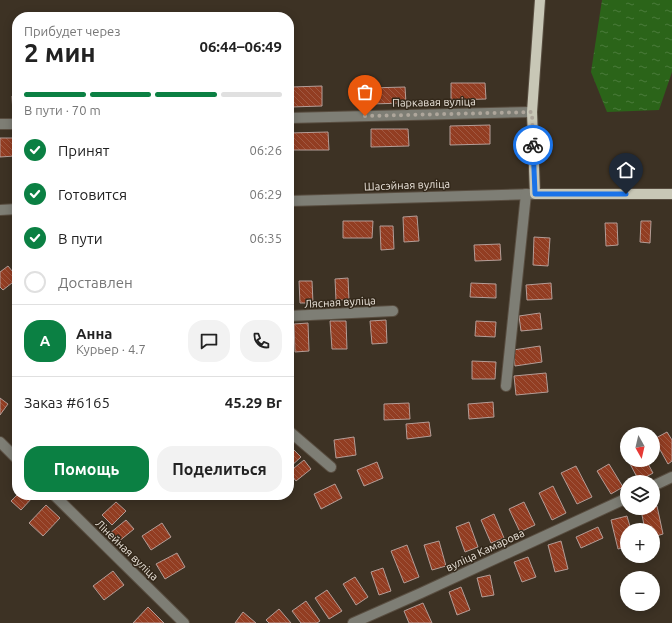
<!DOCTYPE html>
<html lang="ru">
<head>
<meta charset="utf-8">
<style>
	:root { --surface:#fff; --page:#f2f2f2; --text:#222; --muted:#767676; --line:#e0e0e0; --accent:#0b8043 }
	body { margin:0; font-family:Ubuntu,sans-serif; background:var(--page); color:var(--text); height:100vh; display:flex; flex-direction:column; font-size:15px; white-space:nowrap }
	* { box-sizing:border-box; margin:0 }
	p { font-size:13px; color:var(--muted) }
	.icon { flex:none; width:22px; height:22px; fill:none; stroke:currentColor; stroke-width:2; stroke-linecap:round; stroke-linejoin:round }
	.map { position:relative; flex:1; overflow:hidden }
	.drawer { position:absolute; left:12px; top:12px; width:282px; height:488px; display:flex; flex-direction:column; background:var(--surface); border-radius:16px; box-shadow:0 2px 10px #0003 }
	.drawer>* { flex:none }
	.needle { width:26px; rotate:172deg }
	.controls { position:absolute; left:620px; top:427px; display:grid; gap:8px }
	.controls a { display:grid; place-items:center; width:40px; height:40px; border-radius:50%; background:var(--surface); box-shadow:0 2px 10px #0003; font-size:20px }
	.pin { position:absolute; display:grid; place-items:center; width:34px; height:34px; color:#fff; margin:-41px -17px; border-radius:50% 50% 50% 0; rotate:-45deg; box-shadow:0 0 4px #0007 }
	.pin .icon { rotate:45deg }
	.courier { position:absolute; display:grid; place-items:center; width:40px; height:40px; margin:-20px; border:3px solid #1a73e8; border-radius:50%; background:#fff; color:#222; box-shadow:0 1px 5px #0007 }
	.overview em { font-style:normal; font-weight:600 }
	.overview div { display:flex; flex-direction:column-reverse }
	.overview { display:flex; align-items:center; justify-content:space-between; height:68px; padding:0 12px }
	h1 { font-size:26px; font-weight:600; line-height:30px }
	.bar { display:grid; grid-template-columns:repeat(4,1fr); gap:6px 4px; align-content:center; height:48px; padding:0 12px }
	.bar i { height:5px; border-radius:3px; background:var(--line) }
	.bar .active { background:var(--accent) }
	.bar p { grid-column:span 4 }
	.line { display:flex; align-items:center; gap:10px; padding:0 12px; border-top:1px solid var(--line) }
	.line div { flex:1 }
	.round { display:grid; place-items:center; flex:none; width:42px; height:42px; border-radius:16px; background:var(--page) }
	ol { padding:0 12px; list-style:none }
	li { display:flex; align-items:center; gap:12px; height:44px }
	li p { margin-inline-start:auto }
	li .icon { padding:4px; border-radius:50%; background:var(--accent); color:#fff; stroke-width:4 }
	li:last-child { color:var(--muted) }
	li i { width:22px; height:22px; border:2px solid var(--line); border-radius:50% }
	.cta { display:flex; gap:8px; margin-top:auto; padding:8px 12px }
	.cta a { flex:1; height:46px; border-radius:16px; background:var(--accent); color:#fff; font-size:16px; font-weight:600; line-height:46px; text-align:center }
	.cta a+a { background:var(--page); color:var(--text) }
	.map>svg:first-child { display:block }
</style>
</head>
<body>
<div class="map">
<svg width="672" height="623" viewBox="0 0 672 623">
	<defs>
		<pattern id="water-ripples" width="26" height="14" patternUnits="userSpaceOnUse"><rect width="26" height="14" fill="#2b6419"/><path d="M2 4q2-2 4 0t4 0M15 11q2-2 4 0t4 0" fill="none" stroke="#4a7a3a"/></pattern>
		<pattern id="building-back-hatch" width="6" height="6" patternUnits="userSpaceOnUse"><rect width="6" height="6" fill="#923d22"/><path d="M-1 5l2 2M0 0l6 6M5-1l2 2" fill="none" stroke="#a15942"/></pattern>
	</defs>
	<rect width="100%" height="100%" fill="#3d3224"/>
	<!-- water -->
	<polygon fill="url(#water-ripples)" points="602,0 672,0 672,72 659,110 607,112 591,72"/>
	<!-- building -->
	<g fill="url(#building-back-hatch)" stroke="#b49d97">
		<polygon points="451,83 485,83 486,99 451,100"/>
		<polygon points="322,86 322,106 291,107 291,87"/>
		<polygon points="405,87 406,103 370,104 369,88"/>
		<polygon points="17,95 17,114 13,114 12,96"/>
		<polygon points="490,125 490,144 450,145 450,126"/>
		<polygon points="371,129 408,129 409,146 371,147"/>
		<polygon points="328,132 329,150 289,150 289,133"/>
		<polygon points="0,138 15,138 15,156 0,157"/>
		<polygon points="417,216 419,241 404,242 403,217"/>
		<polygon points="343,221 373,221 372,238 343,238"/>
		<polygon points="641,221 651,221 650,243 640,242"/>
		<polygon points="605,223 617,223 618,245 606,246"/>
		<polygon points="380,226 393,226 394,249 381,250"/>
		<polygon points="534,237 550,238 548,266 533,265"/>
		<polygon points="500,244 501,260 475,261 474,245"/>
		<polygon points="8,266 17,277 17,279 3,290 0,287 0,272"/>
		<polygon points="348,278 349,300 336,300 335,279"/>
		<polygon points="299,281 312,281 313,303 300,303"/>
		<polygon points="471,283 496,284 496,298 470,297"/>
		<polygon points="551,283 552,299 527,300 526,285"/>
		<polygon points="540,313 542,329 521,331 519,316"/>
		<polygon points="386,320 387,343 372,344 370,321"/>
		<polygon points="330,321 346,321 347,349 332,349"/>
		<polygon points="476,321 496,322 495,337 475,336"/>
		<polygon points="308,323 309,351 295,352 294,324"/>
		<polygon points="540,346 542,362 515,366 513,350"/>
		<polygon points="472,361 496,362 495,379 472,379"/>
		<polygon points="546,373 548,392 516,395 514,376"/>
		<polygon points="0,398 8,404 0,415"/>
		<polygon points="493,402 494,417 469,419 468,404"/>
		<polygon points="409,403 410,419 384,420 384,404"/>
		<polygon points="429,422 431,436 407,439 406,424"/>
		<polygon points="667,432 672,440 672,461 668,464 654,439"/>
		<polygon points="354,437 356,455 336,458 334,440"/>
		<polygon points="291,447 301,457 289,468 289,448"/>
		<polygon points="304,460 311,469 296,481 289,472"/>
		<polygon points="628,460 646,460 653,473 639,481"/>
		<polygon points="377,462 383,478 364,486 357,470"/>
		<polygon points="609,464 623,487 611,494 597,471"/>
		<polygon points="576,466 592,497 577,504 561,473"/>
		<polygon points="335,484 342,498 321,509 314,494"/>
		<polygon points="553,486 566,513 552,520 539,493"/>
		<polygon points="17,495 30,495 33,497 21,510 11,501"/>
		<polygon points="116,502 126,511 112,525 102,515"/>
		<polygon points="524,502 535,525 520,532 509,509"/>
		<polygon points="46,505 60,518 43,536 29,523"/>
		<polygon points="657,506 663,534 653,537 653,530 645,530 641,510"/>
		<polygon points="494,514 504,538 491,543 481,520"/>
		<polygon points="627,516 631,530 627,530 627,547 618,549 611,520"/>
		<polygon points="126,520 134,529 118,542 110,533"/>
		<polygon points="469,522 478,547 465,552 456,527"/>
		<polygon points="162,523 171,537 151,550 142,536"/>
		<polygon points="598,527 603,538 581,548 576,537"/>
		<polygon points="439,541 446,566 432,570 424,545"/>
		<polygon points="561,541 568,569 555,572 548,545"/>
		<polygon points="407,545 419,577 404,583 391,551"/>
		<polygon points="177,553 185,567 165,579 156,564"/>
		<polygon points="528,557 536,577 522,582 514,562"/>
		<polygon points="383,568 391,591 379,595 371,572"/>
		<polygon points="113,571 124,585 104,600 93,586"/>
		<polygon points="490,575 494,595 482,597 477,578"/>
		<polygon points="355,577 368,597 356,605 343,584"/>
		<polygon points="461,587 470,610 457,615 449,592"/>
		<polygon points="327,590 342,611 329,619 315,598"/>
		<polygon points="306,601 320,621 317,623 301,623 292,611"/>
		<polygon points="423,603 432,623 409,623 404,611"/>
		<polygon points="148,607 164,623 133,623"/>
		<polygon points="279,609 291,623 269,623 266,620"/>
		<polygon points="243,612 256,623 235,623"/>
	</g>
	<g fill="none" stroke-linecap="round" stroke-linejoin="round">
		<!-- minor casing -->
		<g stroke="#594e41" stroke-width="12">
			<g id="minor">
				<polyline points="289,118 532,112"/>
				<polyline points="0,124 17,124"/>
				<polyline points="289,201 535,194"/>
				<polyline points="0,210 17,209"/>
				<polyline points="289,316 393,311"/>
				<polyline points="506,386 526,194"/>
				<polyline points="289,431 331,467"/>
				<polyline points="0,442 17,459"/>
				<polyline points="653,486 672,477"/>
				<polyline points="54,495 184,623"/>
				<polyline points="353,623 421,593 627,498"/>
			</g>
		</g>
		<!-- major casing -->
		<g stroke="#594e41" stroke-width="12">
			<polyline id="major" points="540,0 532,112 535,194 672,194"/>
		</g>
		<!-- minor -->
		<use href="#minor" stroke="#7e7e75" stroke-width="10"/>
		<!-- major -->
		<use href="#major" stroke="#c8c7b6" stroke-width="10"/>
	</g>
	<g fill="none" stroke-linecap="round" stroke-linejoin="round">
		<!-- done -->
		<polyline stroke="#aea69b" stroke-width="4" stroke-dasharray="0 7.2" points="365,116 532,112 533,145"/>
		<!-- route -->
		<polyline stroke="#1a73e8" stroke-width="5" points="533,145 535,194 626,194"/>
	</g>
	<g text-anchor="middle" stroke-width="3" stroke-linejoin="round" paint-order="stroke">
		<!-- street labels -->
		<g font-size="11" fill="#ebe4db" stroke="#33281a">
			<text transform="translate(434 102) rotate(-1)" y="4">Паркавая вуліца</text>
			<text transform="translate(407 185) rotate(-2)" y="4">Шасэйная вуліца</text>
			<text transform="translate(340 302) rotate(-3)" y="4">Лясная вуліца</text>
			<text transform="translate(127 550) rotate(44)" y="4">Лінейная вуліца</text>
			<text transform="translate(485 550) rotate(-25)" y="4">вуліца Камарова</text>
		</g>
	</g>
</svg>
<div class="controls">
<a><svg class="needle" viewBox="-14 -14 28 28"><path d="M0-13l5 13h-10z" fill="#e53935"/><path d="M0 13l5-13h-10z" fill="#767676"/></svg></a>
<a><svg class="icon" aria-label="layers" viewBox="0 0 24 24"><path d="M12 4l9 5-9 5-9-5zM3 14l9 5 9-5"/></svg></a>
<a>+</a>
<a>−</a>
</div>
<div class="pin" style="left:365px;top:116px;background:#ea580c"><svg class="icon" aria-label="bag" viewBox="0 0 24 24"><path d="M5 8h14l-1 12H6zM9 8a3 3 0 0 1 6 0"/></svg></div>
<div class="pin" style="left:626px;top:194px;background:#1f2937"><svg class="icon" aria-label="home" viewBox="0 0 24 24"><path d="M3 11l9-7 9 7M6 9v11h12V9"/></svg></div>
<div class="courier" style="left:533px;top:145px"><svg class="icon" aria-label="bike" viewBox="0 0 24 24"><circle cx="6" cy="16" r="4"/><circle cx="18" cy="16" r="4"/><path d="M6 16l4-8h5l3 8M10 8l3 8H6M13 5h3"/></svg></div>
<section class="drawer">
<div class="overview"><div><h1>2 мин</h1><p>Прибудет через</p></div><em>06:44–06:49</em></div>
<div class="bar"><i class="active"></i><i class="active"></i><i class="active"></i><i></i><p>В пути · 70 m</p></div>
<ol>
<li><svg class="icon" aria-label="check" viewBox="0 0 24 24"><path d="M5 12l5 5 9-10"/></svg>Принят<p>06:26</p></li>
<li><svg class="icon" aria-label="check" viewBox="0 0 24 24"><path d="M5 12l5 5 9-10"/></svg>Готовится<p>06:29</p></li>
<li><svg class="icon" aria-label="check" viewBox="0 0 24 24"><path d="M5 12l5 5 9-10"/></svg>В пути<p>06:35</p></li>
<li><i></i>Доставлен</li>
</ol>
<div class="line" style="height:72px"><b class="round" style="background:var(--accent);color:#fff">А</b><div><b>Анна</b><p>Курьер · 4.7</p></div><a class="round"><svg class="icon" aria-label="chat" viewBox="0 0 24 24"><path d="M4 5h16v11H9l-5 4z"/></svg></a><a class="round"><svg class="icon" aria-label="phone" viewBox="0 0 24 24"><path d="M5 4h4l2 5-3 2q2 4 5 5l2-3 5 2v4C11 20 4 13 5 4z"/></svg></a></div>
<div class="line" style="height:52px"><div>Заказ #6165</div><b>45.29 Br</b></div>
<div class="cta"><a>Помощь</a><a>Поделиться</a></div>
</section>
</div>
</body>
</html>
